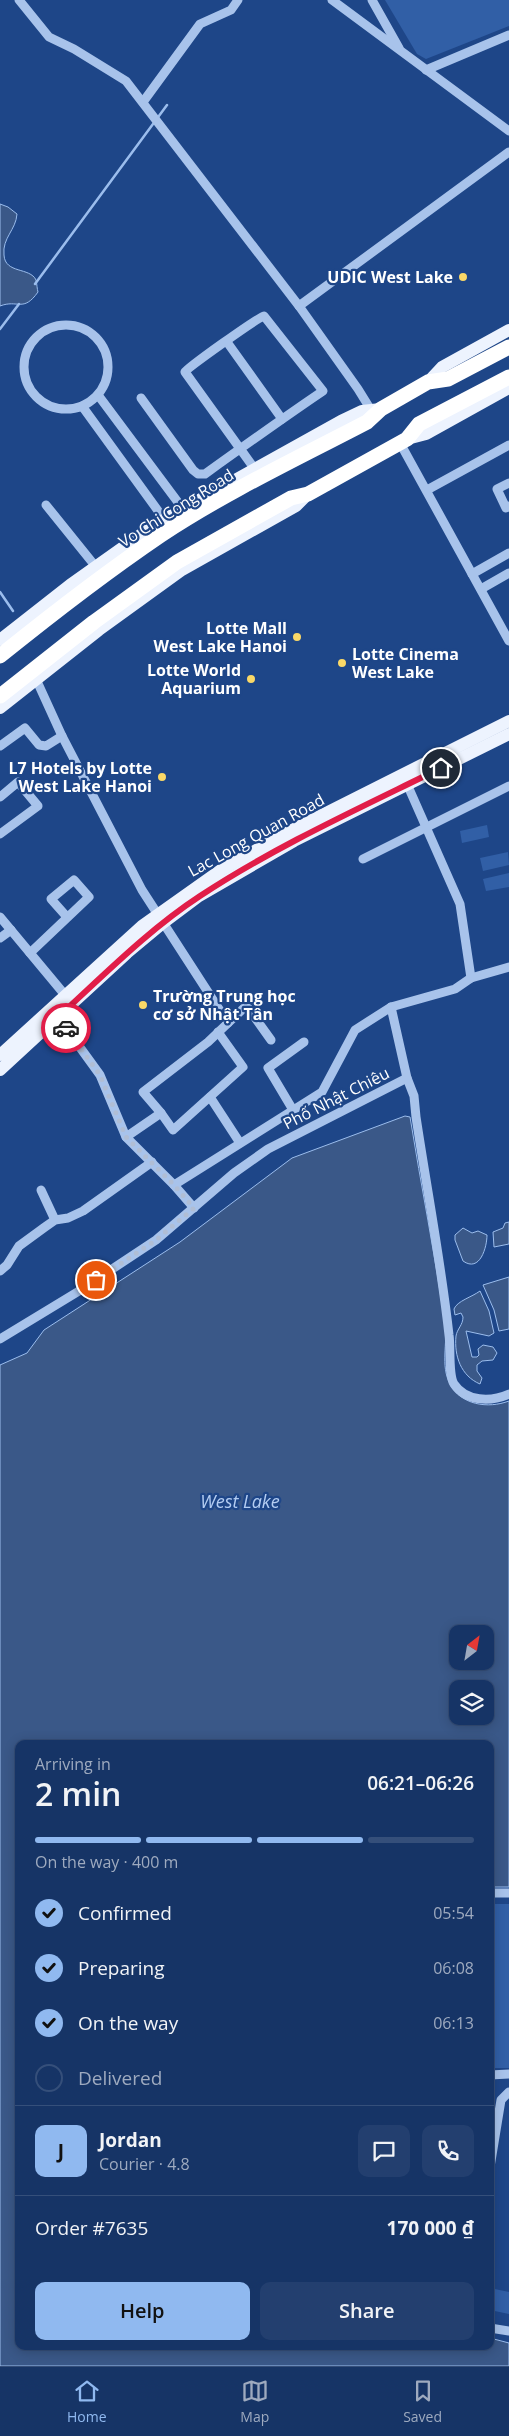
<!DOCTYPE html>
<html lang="en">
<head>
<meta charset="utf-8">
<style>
	:root { --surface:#163466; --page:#233f6f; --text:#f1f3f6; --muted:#9eaabf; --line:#354f7a; --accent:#90b9f0 }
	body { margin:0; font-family:"Open Sans",sans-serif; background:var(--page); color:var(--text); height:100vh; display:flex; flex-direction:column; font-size:19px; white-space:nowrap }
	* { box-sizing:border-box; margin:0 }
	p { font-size:16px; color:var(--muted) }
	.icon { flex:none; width:28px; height:28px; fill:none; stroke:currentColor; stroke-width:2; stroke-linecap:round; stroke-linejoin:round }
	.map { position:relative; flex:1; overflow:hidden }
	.side { position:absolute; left:15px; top:1740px; width:479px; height:610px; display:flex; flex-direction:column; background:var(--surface); border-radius:10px; box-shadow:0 2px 12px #0003,0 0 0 1px var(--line) }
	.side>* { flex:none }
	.needle { width:32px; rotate:31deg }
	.fabs { position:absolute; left:449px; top:1625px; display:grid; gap:10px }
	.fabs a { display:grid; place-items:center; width:45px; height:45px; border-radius:10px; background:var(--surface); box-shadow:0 2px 12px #0003,0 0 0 1px var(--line); font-size:25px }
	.pin { position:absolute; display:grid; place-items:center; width:42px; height:42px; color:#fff; margin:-21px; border:2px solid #fff; border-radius:50%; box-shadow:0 1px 5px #0007 }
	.courier { position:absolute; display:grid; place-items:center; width:50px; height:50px; margin:-25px; border:4px solid #e11d48; border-radius:50%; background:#fff; color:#222; box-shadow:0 1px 6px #0007 }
	.overview em { font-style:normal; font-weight:600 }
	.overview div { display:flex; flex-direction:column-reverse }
	.overview { display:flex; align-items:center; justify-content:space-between; height:85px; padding:0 20px }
	h1 { font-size:32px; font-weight:600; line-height:38px }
	.bar { display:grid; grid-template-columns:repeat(4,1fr); gap:8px 5px; align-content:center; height:60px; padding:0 20px }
	.bar i { height:6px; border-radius:4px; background:var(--line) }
	.bar .active { background:var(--accent) }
	.bar p { grid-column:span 4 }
	.line { display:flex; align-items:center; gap:12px; padding:0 20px; border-top:1px solid var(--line) }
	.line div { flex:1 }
	.round { display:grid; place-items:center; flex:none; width:52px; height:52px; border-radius:10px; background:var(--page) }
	ol { padding:0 20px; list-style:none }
	li { display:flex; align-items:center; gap:15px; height:55px }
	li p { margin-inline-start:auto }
	li .icon { padding:5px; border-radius:50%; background:var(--accent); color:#111; stroke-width:4 }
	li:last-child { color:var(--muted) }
	li i { width:28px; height:28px; border:2px solid var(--line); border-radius:50% }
	.action { display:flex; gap:10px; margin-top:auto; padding:10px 20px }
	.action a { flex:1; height:58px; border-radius:10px; background:var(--accent); color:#111; font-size:20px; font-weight:600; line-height:58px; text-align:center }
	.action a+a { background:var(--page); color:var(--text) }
	.dock { display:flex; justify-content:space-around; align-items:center; height:70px; border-top:1px solid var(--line); background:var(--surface); font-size:14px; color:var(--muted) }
	.dock a { display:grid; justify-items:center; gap:2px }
	.dock .active { color:var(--accent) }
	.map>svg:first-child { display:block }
</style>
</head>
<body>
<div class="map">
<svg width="509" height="2366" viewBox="0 0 509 2366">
	<rect width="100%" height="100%" fill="#1e4688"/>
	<!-- green -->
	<g fill="#315fa6">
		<polygon points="385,0 509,0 509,26 426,59 417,54"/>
		<polygon points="487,825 489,837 462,843 460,831"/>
		<polygon points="508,852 509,865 483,871 480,858"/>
		<polygon points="509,873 509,887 486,891 483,879"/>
		<rect x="490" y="1904" width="19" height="164"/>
		<polygon points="490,2288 509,2292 509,2314 490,2310"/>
	</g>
	<!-- water -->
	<g fill="#3a5888" stroke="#9bbded" fill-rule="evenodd">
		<path d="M0 204 8 207 17 214C16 230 2 238 4 255 5 274 30 267 36 280 37 284 37 289 38 292 23 313 18 299 0 306Z"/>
		<path d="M405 1116 410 1117C421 1186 435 1254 445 1324 448 1343 440 1365 450 1384 461 1405 488 1409 509 1401V1887H490V1744H19V2346H490V2338L509 2343V2366H0V1365L27 1353 44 1330 180 1242 292 1158ZM458 1634H485V1661H458ZM458 1689H485V1716H458Z"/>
		<polygon points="509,1222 509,1244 494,1247 493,1232 503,1228 505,1223"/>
		<path d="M463 1228 472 1233 478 1231 487 1235C487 1247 480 1273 463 1261L455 1240V1235Z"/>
		<polygon points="509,1277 509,1329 499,1331 494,1310 483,1285"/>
		<path d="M480 1291 489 1311 494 1333 489 1336 466 1331 472 1357H477L479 1355 478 1349 483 1345 493 1347 497 1353 493 1360 482 1361 477 1365V1371L482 1378 480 1384C461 1376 454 1356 456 1336 457 1329 463 1325 463 1317L461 1313 455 1315 454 1309C457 1301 472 1297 480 1291Z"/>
	</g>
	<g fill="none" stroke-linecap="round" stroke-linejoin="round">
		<!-- stream -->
		<g stroke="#9bbded" stroke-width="2.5">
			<polyline points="35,284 167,105"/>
			<polyline points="0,329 19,304"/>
			<polyline points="0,592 13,611"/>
		</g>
		<!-- minor -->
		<g stroke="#a8c3eb" stroke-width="9">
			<polyline points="19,0 49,37 74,49 126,81 299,306 358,389 371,410"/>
			<polyline points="332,0 509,131"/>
			<polyline points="372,0 399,48"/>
			<polyline points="426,70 509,35"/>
			<polyline points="143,102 200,24 231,10 238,0"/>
			<polyline points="299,306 509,152"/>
			<circle cx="66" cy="367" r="42"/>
			<polyline points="227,342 282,419"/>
			<polyline points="98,395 183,509"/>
			<path d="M141 398 193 470 198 474H205C244 446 283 418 323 391L264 316C257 318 187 368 185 372L254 468"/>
			<polyline points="82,406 164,519"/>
			<polyline points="400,443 509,641"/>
			<polyline points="509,483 497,489 506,508 509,506"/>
			<polyline points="427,490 509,445"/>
			<polyline points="46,505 96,567"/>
			<polyline points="472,574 509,553"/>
			<polyline points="481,589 509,573"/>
			<polyline points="36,679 62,736 142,890 228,1023 208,1042 143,1092 161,1113"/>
			<polyline points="0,746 25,728 39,745 46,746 62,736"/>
			<polyline points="407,784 460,904 471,978"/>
			<polyline points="0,797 18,782 38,806 0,834"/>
			<polyline points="363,859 509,786"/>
			<polyline points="0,917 65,995"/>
			<polyline points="0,938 11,930"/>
			<polyline points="30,953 89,897 74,880 51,899 67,917"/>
			<path d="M391 1007 407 1078 414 1096 416 1117C427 1190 441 1262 449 1335 451 1347 448 1375 454 1384 466 1402 491 1402 509 1394"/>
			<polyline points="58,1017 100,1075 126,1137 174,1185 194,1208"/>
			<polyline points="228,1023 245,1007 248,1008 271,1040"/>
			<polyline points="210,1097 240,1143"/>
			<polyline points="293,1110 268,1068 304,1042"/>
			<polyline points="126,1137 161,1113 173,1130 243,1067 218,1032"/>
			<polyline points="174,1185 322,1092 355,1030 391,1007 455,989 471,978 509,967"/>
			<polyline points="41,1190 55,1220"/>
			<polyline points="0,1271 7,1265 19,1246 45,1227 55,1220 68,1218 83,1211 152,1162"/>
			<polyline points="0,1339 79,1291 156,1240 234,1173 268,1149 407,1078"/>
			<polyline points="490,1893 509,1893"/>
			<polyline points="490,2075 509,2074"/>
			<polyline points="490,2167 501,2100 509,2092"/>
			<polyline points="490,2328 509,2331"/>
		</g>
		<!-- major -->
		<g stroke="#edf3fe" stroke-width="12">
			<polyline points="428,382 442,367 509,330"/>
			<polyline points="407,439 426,434 509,388"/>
			<polyline points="0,640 70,585 156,524 341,421 362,411 381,409"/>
			<polyline points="0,708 99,630 182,570 296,506 308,494"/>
			<polyline points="0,1055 142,926 221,870 290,831 509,721"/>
			<polyline points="0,1070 127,953 163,923 199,896 294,841 509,734"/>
		</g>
		<!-- highway -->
		<g stroke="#fff" stroke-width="15">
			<path d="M0 656C52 614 105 573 161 535 226 492 298 458 367 422L381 409 428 382 448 379 509 347"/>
			<polyline points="0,696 94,622 177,562 291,498 308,494 407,439 419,424 509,377"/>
		</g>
	</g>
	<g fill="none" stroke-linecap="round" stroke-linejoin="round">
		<!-- done -->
		<polyline stroke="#b0bed5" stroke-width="5" stroke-dasharray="0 9" points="66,1028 100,1075 126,1137 174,1185 194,1208 156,1240 96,1280"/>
		<!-- route -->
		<path stroke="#e11d48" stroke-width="6" d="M66 1028 58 1017C103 976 148 930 200 896 276 846 360 808 441 768"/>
	</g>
	<!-- markers -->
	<g fill="#fad867" stroke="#1e4688" stroke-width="2">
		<circle cx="463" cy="277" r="5"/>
		<circle cx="297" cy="637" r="5"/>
		<circle cx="342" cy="663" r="5"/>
		<circle cx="251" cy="679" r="5"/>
		<circle cx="162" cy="777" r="5"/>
		<circle cx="143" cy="1005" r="5"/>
	</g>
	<g text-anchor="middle" stroke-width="4.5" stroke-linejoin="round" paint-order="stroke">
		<!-- poi labels -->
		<g font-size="16" font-weight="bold" fill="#fff" stroke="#1e4688" text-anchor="end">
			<text x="453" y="283">UDIC West Lake</text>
			<text x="287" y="634">Lotte Mall<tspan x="287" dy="18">West Lake Hanoi</tspan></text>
			<text x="352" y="660" text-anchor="start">Lotte Cinema<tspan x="352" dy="18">West Lake</tspan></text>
			<text x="241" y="676">Lotte World<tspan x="241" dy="18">Aquarium</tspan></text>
			<text x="152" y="774">L7 Hotels by Lotte<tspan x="152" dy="18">West Lake Hanoi</tspan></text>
			<text x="153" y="1002" text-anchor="start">Trường Trung học<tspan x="153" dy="18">cơ sở Nhật Tân</tspan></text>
		</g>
		<!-- street labels -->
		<g font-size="16" fill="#fff" stroke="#1e4688">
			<text transform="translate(176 508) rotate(-32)" y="6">Vo Chi Cong Road</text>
			<text transform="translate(256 835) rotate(-29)" y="6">Lac Long Quan Road</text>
			<text transform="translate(336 1098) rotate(-27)" y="6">Phố Nhật Chiêu</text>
		</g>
		<!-- water labels -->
		<g font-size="18" font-style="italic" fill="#b4cdf2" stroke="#1e4688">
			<text x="240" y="1508">West Lake</text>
		</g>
	</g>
</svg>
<div class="fabs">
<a><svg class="needle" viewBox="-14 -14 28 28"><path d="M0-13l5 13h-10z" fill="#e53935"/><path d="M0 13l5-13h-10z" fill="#9eaabf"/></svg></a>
<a><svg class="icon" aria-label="layers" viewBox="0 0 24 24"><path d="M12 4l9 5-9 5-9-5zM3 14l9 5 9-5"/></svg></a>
</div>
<div class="pin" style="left:96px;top:1280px;background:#ea580c"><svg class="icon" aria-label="bag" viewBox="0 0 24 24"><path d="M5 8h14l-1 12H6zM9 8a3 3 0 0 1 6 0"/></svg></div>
<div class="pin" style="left:441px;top:768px;background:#1f2937"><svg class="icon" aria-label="home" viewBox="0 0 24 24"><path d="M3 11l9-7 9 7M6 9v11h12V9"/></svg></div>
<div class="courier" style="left:66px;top:1028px"><svg class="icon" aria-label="car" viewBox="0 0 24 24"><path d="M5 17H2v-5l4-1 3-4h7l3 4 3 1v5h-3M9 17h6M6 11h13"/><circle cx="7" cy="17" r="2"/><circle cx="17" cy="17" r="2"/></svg></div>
<section class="side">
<div class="overview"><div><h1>2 min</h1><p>Arriving in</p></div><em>06:21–06:26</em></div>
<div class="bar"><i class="active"></i><i class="active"></i><i class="active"></i><i></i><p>On the way · 400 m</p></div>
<ol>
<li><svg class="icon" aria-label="check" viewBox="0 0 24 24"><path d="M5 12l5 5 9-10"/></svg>Confirmed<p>05:54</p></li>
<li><svg class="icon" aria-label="check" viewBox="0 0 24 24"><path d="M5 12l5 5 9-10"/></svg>Preparing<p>06:08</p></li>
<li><svg class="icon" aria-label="check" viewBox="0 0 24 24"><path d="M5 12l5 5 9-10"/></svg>On the way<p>06:13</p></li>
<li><i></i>Delivered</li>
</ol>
<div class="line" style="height:90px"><b class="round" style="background:var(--accent);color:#111">J</b><div><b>Jordan</b><p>Courier · 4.8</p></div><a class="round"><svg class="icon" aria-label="chat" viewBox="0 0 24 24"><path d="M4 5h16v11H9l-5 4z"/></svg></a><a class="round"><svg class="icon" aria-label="phone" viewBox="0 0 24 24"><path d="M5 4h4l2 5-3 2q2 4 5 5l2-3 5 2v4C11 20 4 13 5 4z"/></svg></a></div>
<div class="line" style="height:65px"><div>Order #7635</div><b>170 000 ₫</b></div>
<div class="action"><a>Help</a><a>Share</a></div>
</section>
</div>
<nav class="dock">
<a class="active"><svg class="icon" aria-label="home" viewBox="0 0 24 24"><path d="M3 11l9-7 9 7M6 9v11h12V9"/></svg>Home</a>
<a><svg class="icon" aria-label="map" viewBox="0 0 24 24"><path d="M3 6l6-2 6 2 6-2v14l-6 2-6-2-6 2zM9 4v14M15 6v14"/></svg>Map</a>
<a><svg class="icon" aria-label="saved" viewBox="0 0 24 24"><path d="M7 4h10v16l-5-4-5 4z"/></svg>Saved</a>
</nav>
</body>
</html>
